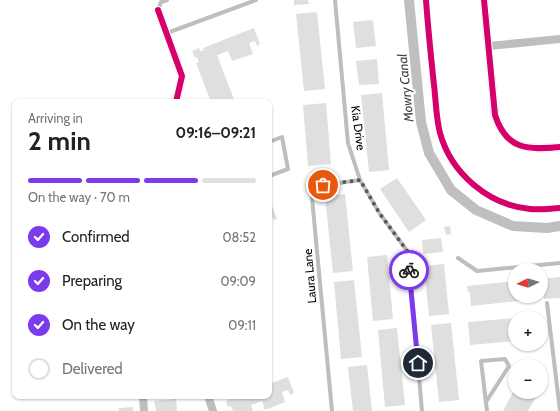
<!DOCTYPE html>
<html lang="en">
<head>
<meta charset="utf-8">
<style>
	:root { --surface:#fff; --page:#f6f6f6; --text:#222; --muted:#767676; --line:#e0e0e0; --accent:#7c3aed }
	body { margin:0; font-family:Cabin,sans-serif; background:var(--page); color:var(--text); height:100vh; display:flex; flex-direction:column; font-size:15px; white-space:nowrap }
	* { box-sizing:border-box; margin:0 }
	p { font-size:13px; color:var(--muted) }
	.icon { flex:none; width:22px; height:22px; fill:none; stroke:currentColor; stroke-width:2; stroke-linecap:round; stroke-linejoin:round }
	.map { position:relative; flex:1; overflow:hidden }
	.details { position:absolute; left:12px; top:99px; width:260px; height:300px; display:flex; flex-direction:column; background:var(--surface); border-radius:8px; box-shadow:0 1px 3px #0004 }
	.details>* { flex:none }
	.needle { width:26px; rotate:265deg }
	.tools { position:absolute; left:508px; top:263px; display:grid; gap:8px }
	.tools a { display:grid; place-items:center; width:40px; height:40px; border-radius:50%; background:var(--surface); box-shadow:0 1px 3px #0004; font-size:20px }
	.pin { position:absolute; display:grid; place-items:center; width:34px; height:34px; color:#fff; margin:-17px; border:2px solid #fff; border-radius:50%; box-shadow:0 1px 4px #0007 }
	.courier { position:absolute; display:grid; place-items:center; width:40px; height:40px; margin:-20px; border:3px solid #7c3aed; border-radius:50%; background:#fff; color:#222; box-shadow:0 1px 5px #0007 }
	.head em { font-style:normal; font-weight:700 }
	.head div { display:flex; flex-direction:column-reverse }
	.head { display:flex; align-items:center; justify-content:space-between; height:68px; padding:0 16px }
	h1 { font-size:26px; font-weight:700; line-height:30px }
	.bar { display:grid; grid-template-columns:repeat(4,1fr); gap:6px 4px; align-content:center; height:48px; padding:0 16px }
	.bar i { height:5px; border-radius:3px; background:var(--line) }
	.bar .on { background:var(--accent) }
	.bar p { grid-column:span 4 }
	ol { padding:0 16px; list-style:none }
	li { display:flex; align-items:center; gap:12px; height:44px }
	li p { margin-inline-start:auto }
	li .icon { padding:4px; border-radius:50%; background:var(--accent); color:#fff; stroke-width:4 }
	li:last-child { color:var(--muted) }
	li i { width:22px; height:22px; border:2px solid var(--line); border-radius:50% }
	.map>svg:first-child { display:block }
</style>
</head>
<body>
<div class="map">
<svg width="560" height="411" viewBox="0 0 560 411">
	<rect width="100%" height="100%" fill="#fff"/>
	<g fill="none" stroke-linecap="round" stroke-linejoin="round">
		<!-- canal -->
		<polyline stroke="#bfbfbf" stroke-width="10" points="409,0 421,122 429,153 451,190 476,210 513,226 547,228 560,226"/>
	</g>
	<!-- building -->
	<g fill="#dfdfdf">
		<polygon points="294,0 308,0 309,4 294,5"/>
		<polygon points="317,12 325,89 304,91 296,14"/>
		<polygon points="373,20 376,46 356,48 353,22"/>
		<polygon points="254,28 260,44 257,46 255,41 249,43 253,54 232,61 228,51 217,55 235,102 211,102 196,63 199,62 197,57 195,58 192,51 199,48 200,51 204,50 203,48"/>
		<polygon points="377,59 379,84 359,85 356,61"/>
		<polygon points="382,93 389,170 369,172 361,95"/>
		<polygon points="326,103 331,164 308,166 303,105"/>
		<polygon points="397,178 426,220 409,232 380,189"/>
		<polygon points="345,194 353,271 333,273 325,196"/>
		<polygon points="271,203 277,219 273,220 272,216 269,217 269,204"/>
		<polygon points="450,226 451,234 446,235 444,227"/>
		<polygon points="441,238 443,252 423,254 422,240"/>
		<polygon points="387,255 393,319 373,321 367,257"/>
		<polygon points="444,264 449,314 429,316 424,266"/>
		<polygon points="560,277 560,298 544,299 543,290 545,290 545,284 543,284 542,279"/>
		<polygon points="354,280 362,357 341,359 334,282"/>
		<polygon points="515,281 515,296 537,296 537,299 471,306 470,292 468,292 467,286"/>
		<polygon points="533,316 534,318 523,318 523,317"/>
		<polygon points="515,318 515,341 470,345 468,322"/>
		<polygon points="451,323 459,400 439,402 431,325"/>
		<polygon points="397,328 405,405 385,407 378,330"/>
		<polygon points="367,365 372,411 353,411 348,367"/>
		<polygon points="288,377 294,393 290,395 288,390 282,392 285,402 265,410 262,401 251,405 253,411 233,411 231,406 228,407 226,401 233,398 234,400 237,399 237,397 239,396 269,396 269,384"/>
		<polygon points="515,388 515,392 539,392 528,411 503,411"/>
		<polygon points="176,399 177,411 156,411 154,401"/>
		<polygon points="133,407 133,411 119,411 119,408"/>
	</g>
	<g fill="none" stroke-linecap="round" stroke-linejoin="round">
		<!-- service -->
		<g stroke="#bebebe" stroke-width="4">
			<polyline points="335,0 348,143 360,180 380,214 408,252 422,411"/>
			<polyline points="158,10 161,2 167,0"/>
			<polyline points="167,33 256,0"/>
			<polyline points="269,142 282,137 288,169 269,176"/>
			<polyline points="458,258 477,271 560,263"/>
			<polyline points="547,303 560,411"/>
			<polyline points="486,402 509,366 505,359 481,361 487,411"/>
			<polyline points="332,411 311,187 360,180"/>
		</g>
		<!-- minor -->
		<g stroke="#bebebe" stroke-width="8">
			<path d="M484 0 495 115C506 150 528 150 560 147"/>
			<polyline points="158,10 182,76 176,102"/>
			<polyline points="489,46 560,39"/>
			<polyline points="143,396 144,411"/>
			<polyline points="208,396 213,411"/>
		</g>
		<!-- cycleway casing -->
		<g stroke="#fff" stroke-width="8">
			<g id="cycleway">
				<path d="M426 0C428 28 431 57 434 85 436 101 436 118 440 133 451 173 488 205 530 209 540 210 550 209 560 208"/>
				<path d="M484 0 495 115C506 150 528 150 560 147"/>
				<polyline points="158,10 182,76 176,102"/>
			</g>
		</g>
		<!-- cycleway -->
		<use href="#cycleway" stroke="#d6006c" stroke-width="6"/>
	</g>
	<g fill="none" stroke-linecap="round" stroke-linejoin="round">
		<!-- done -->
		<polyline stroke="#595959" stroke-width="4" stroke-dasharray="0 7.2" points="323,185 360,180 380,214 408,252 409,270"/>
		<!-- route -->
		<polyline stroke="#7c3aed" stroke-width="5" points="409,270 418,363"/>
	</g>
	<g text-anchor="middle" stroke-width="4" stroke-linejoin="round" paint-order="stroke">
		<!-- street labels -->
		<g font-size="12" fill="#000" stroke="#fff">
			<text transform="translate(358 128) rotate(82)" y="4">Kia Drive</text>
			<text transform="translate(310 276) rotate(-95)" y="4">Laura Lane</text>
		</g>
		<!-- water labels -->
		<g font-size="13" font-style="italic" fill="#444" stroke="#fff">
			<text transform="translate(405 88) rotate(-96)" y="5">Mowry Canal</text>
		</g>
	</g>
</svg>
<div class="tools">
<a><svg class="needle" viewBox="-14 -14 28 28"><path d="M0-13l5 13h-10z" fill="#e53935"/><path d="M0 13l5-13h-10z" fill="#767676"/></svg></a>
<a>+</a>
<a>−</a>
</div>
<div class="pin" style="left:323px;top:185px;background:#ea580c"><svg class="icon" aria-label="bag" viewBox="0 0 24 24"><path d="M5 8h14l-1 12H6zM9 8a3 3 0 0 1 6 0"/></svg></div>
<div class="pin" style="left:418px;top:363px;background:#1f2937"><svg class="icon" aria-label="home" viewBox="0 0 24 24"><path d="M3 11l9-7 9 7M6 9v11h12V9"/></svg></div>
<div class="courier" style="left:409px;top:270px"><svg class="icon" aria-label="bike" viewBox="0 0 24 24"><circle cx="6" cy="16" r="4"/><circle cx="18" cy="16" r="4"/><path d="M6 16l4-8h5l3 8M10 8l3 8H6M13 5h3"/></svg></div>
<section class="details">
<div class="head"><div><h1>2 min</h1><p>Arriving in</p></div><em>09:16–09:21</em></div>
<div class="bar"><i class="on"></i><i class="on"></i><i class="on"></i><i></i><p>On the way · 70 m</p></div>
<ol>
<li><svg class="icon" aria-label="check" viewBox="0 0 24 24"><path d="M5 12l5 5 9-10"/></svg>Confirmed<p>08:52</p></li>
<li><svg class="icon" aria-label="check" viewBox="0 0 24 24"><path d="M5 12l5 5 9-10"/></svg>Preparing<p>09:09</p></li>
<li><svg class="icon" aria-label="check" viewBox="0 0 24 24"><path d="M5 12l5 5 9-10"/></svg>On the way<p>09:11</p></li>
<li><i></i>Delivered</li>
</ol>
</section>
</div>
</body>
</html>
